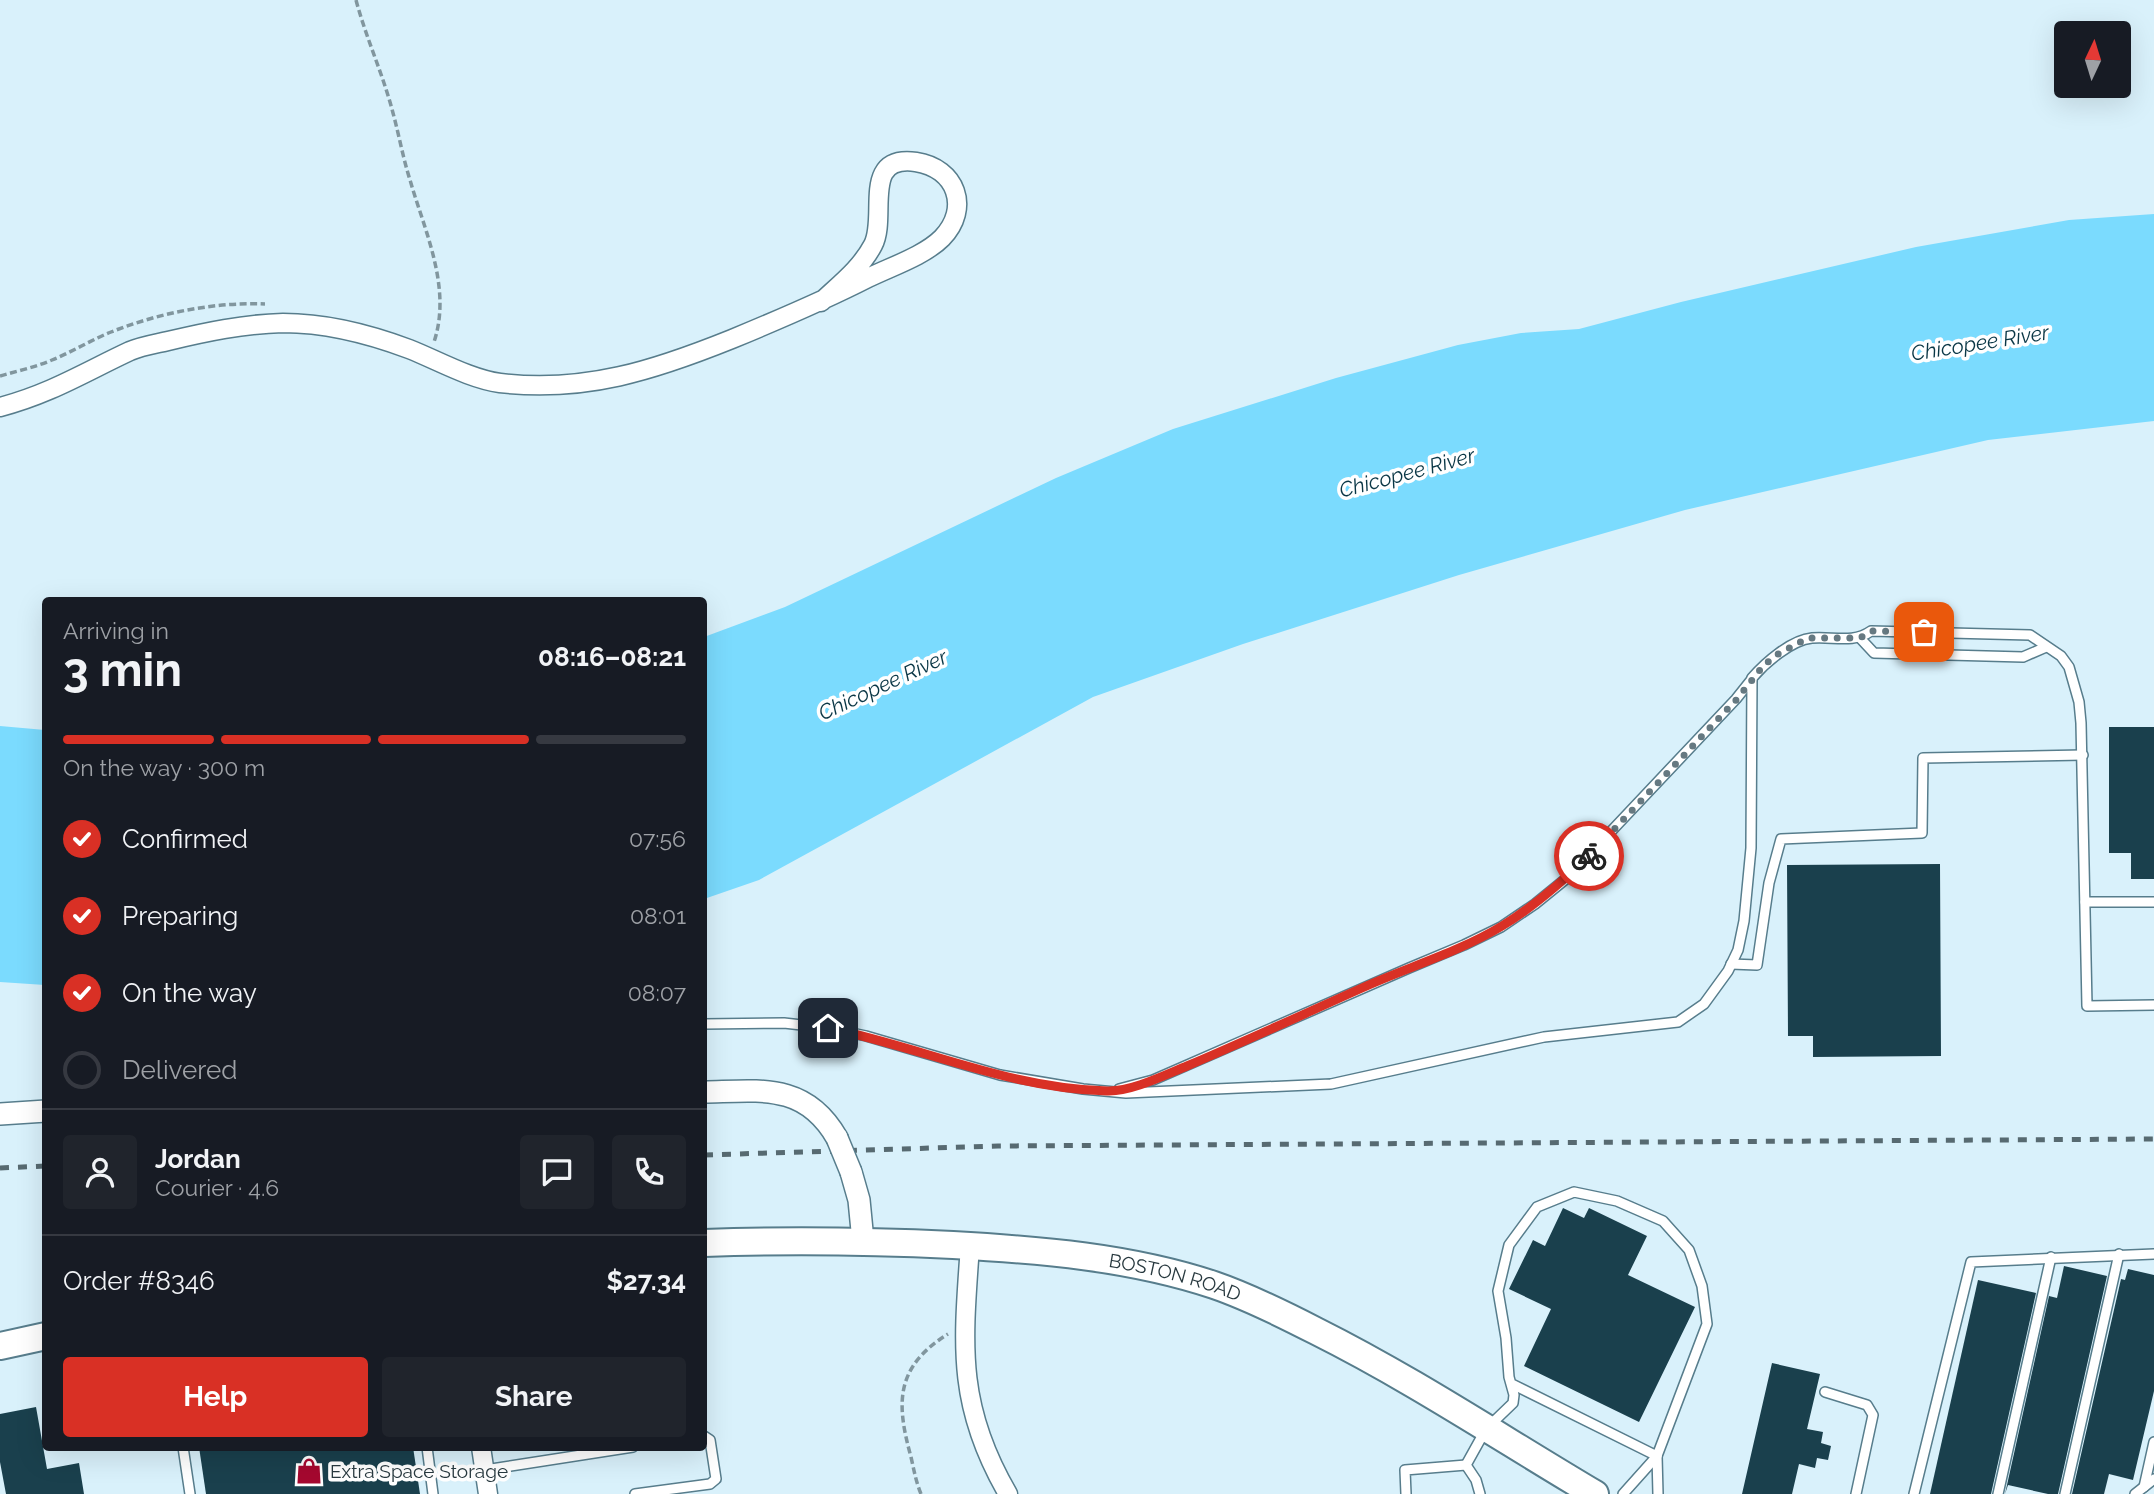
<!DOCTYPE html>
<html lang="en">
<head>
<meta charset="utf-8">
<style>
	:root { --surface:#171b24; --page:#20242c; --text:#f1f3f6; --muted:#9ea1a6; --line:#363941; --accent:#d93025 }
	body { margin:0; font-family:Raleway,sans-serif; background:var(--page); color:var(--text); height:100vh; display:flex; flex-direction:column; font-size:26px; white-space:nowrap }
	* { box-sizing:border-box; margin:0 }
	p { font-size:23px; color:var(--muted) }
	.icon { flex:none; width:38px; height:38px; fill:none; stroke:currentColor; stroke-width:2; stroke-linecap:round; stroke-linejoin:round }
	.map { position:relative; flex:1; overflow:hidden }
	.sheet { position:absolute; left:42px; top:597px; width:665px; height:854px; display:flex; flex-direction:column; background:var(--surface); border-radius:7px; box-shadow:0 7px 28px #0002 }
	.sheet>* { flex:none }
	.needle { width:46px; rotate:4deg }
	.buttons { position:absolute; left:2054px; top:21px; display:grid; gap:14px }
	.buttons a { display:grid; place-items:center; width:77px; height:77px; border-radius:7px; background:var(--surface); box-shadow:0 7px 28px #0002; font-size:35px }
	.pin { position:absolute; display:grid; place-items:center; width:60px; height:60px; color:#fff; margin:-30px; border-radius:14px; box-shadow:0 4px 10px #0006 }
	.courier { position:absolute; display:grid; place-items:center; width:70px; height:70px; margin:-35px; border:5px solid #d93025; border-radius:50%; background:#fff; color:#222; box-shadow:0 2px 9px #0007 }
	.headline em { font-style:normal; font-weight:700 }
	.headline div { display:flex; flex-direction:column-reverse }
	.headline { display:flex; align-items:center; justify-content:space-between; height:119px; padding:0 21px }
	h1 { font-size:46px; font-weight:700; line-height:52px }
	.bar { display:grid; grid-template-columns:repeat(4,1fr); gap:10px 7px; align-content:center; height:84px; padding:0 21px }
	.bar i { height:9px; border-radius:5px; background:var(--line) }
	.bar .current { background:var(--accent) }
	.bar p { grid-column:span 4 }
	.line { display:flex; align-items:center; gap:18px; padding:0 21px; border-top:2px solid var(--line) }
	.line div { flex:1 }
	.round { display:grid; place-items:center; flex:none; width:74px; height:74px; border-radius:7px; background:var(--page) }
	ol { padding:0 21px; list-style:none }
	li { display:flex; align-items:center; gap:21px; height:77px }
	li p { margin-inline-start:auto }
	li .icon { padding:7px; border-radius:50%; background:var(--accent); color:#fff; stroke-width:4 }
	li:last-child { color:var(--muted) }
	li i { width:38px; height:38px; border:4px solid var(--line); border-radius:50% }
	.cta { display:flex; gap:14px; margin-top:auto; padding:14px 21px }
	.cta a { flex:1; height:80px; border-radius:7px; background:var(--accent); color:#fff; font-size:28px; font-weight:700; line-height:80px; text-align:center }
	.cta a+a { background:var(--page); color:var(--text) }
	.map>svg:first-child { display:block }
</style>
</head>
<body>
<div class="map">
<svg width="2154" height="1494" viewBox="0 0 2154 1494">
	<rect width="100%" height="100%" fill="#d9f1fb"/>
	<!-- water -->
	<g fill="#7bdbfe">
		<polygon points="2154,214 2154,421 1988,440 1685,510 1459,575 1243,644 1093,697 759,880 704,899 704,637 785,607 1056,478 1173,429 1336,378 1458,345 1521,333 1579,329 1681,302 1916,247 2069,220"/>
		<polygon points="0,726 45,730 45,985 0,982"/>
	</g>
	<!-- building -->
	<g fill="#1a404d">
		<polygon points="2109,727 2154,727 2154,879 2131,879 2131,853 2109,853"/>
		<polygon points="1940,864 1941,1056 1813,1057 1813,1036 1788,1036 1787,865"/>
		<polygon points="1563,1208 1584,1218 1589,1208 1647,1236 1628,1275 1695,1307 1639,1422 1524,1366 1551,1309 1509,1289 1533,1240 1545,1246"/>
		<polygon points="2064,1266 2107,1276 2058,1494 2048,1494 2008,1485 2005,1494 2049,1296 2057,1298"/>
		<polygon points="2128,1269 2154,1275 2154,1391 2133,1480 2109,1474 2104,1494 2072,1494 2121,1279 2125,1280"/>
		<polygon points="1978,1280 2036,1293 1991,1494 1930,1494"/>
		<polygon points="1772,1363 1820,1374 1807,1429 1823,1432 1821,1443 1831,1446 1828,1460 1817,1458 1815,1468 1799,1464 1792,1494 1742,1494"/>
		<polygon points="36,1407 47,1469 79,1463 84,1494 6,1494 0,1462 0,1414"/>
		<polygon points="199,1447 413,1447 420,1494 206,1494"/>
	</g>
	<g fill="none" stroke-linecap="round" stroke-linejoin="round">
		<!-- service casing -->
		<g stroke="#577d8c" stroke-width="12">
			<g id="service">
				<polyline points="1860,638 1874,653 2023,657 2046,647"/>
				<polyline points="2085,902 2154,902"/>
				<polyline points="1731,964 1757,965 1769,883 1781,839 1922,833 1923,758 2083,755"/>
				<path d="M704 1024 784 1023 828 1028 866 1036 1000 1075 1083 1089 1126 1093 1331 1084 1544 1037 1678 1022 1704 1004 1728 971 1738 950 1744 921 1751 848 1752 678C1765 663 1791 640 1812 638 1832 636 1853 644 1871 631L2030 635 2061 656 2069 667 2079 702 2081 723 2087 1006 2154 1005"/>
				<polyline points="1119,1089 1153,1080 1409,968 1464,945 1501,927 1535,904 1567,878 1736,699 1752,679"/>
				<polyline points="1825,1392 1867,1405 1873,1415 1856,1494"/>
				<polyline points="183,1447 190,1494"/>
				<polyline points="427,1447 433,1494"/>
				<polyline points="1657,1456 1658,1494"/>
				<polyline points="485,1470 633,1447"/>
				<polyline points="2144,1487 2154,1442"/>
				<polyline points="635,1494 710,1484 716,1479 710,1440 704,1436"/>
				<polyline points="1406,1494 1405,1470 1466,1465"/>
				<polyline points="1480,1494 1476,1480 1466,1465 1486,1429 1513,1403 1514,1395 1509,1377 1506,1338 1498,1291 1509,1245 1537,1207 1574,1192 1617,1201 1663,1221 1689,1250 1702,1286 1707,1324 1657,1456 1512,1384"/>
				<polyline points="1623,1494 1657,1456"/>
				<polyline points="1914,1494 1971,1262 2154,1254"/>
				<polyline points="1998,1494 2051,1257"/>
				<polyline points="2065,1494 2119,1254"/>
				<polyline points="2135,1494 2154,1479"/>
			</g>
		</g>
		<!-- minor casing -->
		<g stroke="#577d8c" stroke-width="21">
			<g id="minor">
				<path d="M0 407C50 394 85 372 130 351 142 346 155 344 168 341 206 332 243 324 283 323 325 323 369 334 409 349 437 360 470 379 500 383 585 393 655 370 732 339 778 320 823 301 868 278 890 267 924 256 942 238 971 208 956 168 916 162 860 154 888 217 873 245 861 268 840 284 821 302"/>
				<path d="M970 1246C963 1344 956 1405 1008 1494"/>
				<polyline points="481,1447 488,1494"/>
			</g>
		</g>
		<!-- tertiary casing -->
		<g stroke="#577d8c" stroke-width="24">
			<g id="tertiary">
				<path d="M704 1092C759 1091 805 1082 837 1138"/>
				<polyline points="0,1114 46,1111"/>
				<polyline points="851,1172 859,1200 863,1241"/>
			</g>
		</g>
		<!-- primary casing -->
		<g stroke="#577d8c" stroke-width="30">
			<g id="primary">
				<path id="s1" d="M704 1243C787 1240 869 1241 953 1245 1040 1250 1130 1257 1214 1285 1249 1297 1283 1314 1316 1331 1412 1379 1502 1439 1595 1494"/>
				<polyline points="0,1346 46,1336"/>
			</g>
		</g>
		<!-- path -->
		<g stroke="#81969e" stroke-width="3.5" stroke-dasharray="7 3.5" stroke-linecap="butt">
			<path d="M356 0C366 38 383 74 393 113 399 135 403 158 410 180 425 232 452 288 434 342"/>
			<path d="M0 376C17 371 36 367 52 360 72 352 91 340 111 332 159 313 213 302 265 304"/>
			<path d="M921 1494C916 1482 914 1470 911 1457 896 1403 895 1367 948 1334"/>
		</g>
		<!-- service -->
		<use href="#service" stroke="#fff" stroke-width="9"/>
		<!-- minor -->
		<use href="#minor" stroke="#fff" stroke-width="18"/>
		<!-- tertiary -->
		<use href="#tertiary" stroke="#fff" stroke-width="21"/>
		<!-- primary -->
		<use href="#primary" stroke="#fff" stroke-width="26"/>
		<!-- rail -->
		<g stroke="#576a71" stroke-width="5" stroke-dasharray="9 9" stroke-linecap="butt">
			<polyline points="704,1155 998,1146 2154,1139"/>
			<polyline points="0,1168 46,1166"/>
		</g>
		<!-- tertiary-bridge casing -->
		<g stroke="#577d8c" stroke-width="24" stroke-linecap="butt">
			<polyline id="tertiary-bridge" points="837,1138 851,1172"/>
		</g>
		<!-- tertiary-bridge -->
		<use href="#tertiary-bridge" stroke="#fff" stroke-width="21"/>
	</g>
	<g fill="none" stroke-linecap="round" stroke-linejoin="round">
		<!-- done -->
		<polyline stroke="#667981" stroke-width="7" stroke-dasharray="0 12.6" points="1589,856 1737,699 1764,665 1778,654 1808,638 1860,638 1871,631 1924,632"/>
		<!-- route -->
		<path stroke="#d93025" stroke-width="9" d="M828 1028C921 1047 1010 1089 1107 1091 1131 1092 1165 1075 1187 1066 1246 1041 1304 1014 1362 988 1408 967 1459 952 1502 926 1535 906 1562 882 1589 856"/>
	</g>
	<!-- icons -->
	<defs>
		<g id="shop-bare" transform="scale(2.1)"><path d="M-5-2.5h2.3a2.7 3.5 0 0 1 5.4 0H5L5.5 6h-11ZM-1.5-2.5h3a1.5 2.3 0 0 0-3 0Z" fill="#a5082f" stroke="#fff" stroke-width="2.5" paint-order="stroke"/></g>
	</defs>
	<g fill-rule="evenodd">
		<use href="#shop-bare" x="309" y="1471"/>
	</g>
	<g text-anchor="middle" stroke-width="7" stroke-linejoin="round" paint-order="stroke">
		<!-- street labels -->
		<g font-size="19" fill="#28393f" stroke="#fff">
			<text dy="7" stroke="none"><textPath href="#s1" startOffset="474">BOSTON ROAD</textPath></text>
		</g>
		<!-- poi labels -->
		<g font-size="19" fill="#28393f" stroke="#fff" text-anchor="start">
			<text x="330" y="1478">Extra Space Storage</text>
		</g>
		<!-- water labels -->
		<g font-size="21" font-style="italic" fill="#0a3746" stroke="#fff">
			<text transform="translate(1980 343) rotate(-9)" y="7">Chicopee River</text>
			<text transform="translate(1407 473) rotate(-15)" y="7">Chicopee River</text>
			<text transform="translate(883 685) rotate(-25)" y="7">Chicopee River</text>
		</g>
	</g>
</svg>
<div class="buttons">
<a><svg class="needle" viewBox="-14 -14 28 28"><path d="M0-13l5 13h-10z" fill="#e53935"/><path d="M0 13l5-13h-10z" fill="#9ea1a6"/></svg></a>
</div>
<div class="pin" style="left:1924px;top:632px;background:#ea580c"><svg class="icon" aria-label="bag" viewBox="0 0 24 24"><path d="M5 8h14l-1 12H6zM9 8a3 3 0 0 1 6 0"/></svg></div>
<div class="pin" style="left:828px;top:1028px;background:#1f2937"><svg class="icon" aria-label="home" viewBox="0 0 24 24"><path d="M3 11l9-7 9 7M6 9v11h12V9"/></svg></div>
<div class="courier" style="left:1589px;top:856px"><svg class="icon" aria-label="bike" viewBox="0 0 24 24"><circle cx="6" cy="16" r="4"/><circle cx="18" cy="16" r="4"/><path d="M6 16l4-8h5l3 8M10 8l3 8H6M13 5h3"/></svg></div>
<section class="sheet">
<div class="headline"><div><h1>3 min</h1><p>Arriving in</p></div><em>08:16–08:21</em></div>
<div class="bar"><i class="current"></i><i class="current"></i><i class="current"></i><i></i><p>On the way · 300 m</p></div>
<ol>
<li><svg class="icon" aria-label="check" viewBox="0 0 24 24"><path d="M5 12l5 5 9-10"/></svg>Confirmed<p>07:56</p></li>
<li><svg class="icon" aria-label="check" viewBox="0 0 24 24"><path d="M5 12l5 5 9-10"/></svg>Preparing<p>08:01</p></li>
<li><svg class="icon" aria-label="check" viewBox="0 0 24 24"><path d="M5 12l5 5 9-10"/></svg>On the way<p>08:07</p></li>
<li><i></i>Delivered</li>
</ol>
<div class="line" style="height:126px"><a class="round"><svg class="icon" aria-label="person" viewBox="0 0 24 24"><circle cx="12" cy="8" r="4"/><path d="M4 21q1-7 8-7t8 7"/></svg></a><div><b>Jordan</b><p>Courier · 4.6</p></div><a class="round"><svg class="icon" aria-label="chat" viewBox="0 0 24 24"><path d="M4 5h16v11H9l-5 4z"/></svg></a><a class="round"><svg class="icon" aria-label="phone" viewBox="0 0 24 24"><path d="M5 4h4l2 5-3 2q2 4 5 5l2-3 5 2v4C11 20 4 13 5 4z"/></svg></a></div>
<div class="line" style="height:91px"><div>Order #8346</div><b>$27.34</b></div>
<div class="cta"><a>Help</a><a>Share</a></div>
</section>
</div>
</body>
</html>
